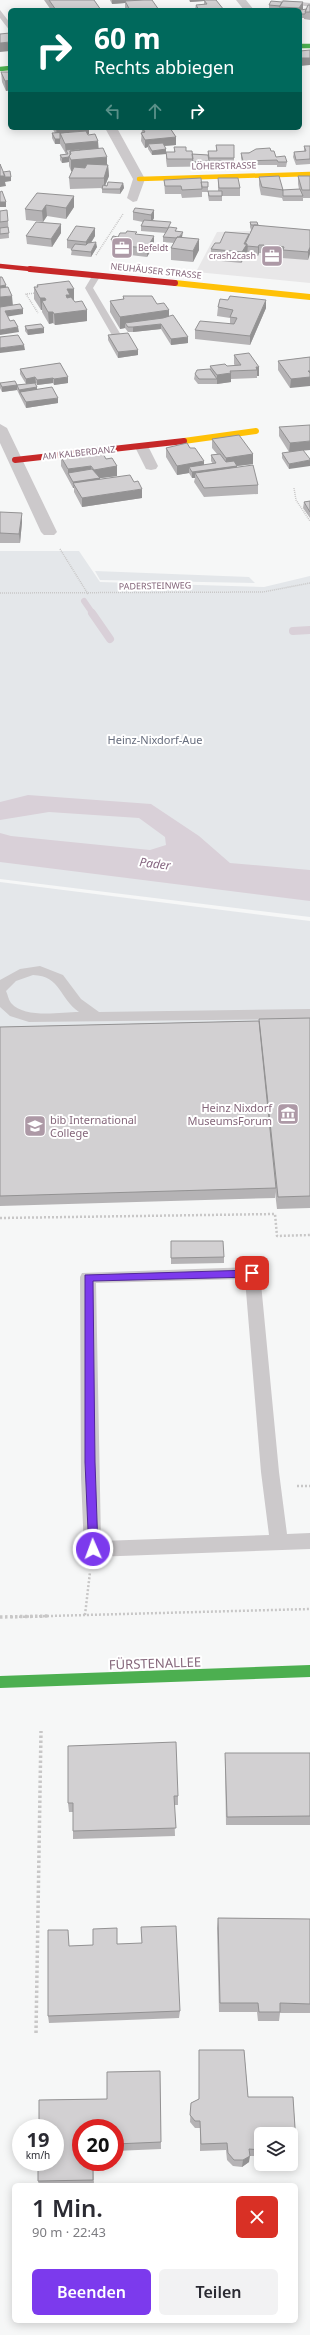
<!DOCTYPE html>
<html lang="de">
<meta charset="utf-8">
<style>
:root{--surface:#fff;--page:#f2f2f3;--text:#2b2b33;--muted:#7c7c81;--accent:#7c3aed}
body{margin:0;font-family:"Noto Sans",sans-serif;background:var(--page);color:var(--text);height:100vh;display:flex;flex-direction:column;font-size:15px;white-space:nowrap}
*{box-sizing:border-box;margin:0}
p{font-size:13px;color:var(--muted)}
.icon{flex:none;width:22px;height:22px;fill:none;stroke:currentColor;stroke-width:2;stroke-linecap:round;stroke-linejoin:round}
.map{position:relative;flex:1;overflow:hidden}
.panel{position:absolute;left:12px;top:2183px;width:286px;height:140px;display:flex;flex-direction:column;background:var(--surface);border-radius:6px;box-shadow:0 2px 10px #0003}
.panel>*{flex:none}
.guide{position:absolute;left:8px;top:8px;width:294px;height:122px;border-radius:6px;box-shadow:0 2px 10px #0003;background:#00695c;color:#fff;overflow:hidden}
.buttons{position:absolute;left:254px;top:2127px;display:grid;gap:8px}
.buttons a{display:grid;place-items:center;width:44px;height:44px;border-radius:6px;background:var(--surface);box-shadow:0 2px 10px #0003;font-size:20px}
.speed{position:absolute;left:12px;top:2119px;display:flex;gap:8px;font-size:20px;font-weight:700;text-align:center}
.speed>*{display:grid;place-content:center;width:52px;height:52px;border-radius:50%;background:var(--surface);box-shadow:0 2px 10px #0003;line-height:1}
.speed small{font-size:10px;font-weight:400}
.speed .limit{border:6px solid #d22;background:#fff;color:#111}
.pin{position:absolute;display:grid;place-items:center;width:34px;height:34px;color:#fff;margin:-17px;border-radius:8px;box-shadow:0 2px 6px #0006}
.me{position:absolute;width:44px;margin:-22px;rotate:358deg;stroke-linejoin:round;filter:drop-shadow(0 0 3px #0008)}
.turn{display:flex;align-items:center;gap:14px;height:84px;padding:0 20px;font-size:18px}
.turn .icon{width:52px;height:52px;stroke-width:2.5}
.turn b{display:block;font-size:28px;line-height:34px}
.lanes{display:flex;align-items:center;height:38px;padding:0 20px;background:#0003;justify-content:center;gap:20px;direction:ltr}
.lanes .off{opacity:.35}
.round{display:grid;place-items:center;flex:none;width:42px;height:42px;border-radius:6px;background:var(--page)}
.headline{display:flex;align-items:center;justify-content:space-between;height:68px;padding:0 20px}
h1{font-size:24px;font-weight:600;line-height:30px}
.button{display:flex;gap:8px;margin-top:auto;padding:8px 20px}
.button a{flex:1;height:46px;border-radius:6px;background:var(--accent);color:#fff;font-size:16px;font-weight:600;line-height:46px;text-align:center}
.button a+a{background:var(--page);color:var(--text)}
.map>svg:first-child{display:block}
.built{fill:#e8e7e8}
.green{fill:#e4e7ea}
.water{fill:#d9d0d8}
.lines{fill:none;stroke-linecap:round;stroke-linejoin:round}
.stream-far1{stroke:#d9d0d8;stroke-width:6}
.stream{stroke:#d9d0d8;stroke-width:8}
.path-far2{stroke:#c8c7c7;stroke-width:1.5;stroke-dasharray:1 1;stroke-linecap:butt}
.path-far1{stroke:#c8c7c7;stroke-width:2.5;stroke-dasharray:2 2;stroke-linecap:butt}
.path{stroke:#c8c7c7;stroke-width:3.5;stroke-dasharray:2.5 2.5;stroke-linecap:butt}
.lane{fill:#ccc9cb;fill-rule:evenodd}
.street{fill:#ccc9cb;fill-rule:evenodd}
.fast-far1{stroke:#4caf50;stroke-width:4.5}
.fast{stroke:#4caf50;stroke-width:12}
.slow-far1{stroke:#ffc107;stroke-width:4.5}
.slow{stroke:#ffc107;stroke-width:6}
.jam-far1{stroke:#c62828;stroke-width:4.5}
.jam{stroke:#c62828;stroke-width:6}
.wall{fill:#b5b3b5}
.shaded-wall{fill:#939293}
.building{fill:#d2d0d2;stroke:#939293}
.route{fill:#7c3aed;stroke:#51269a}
.labels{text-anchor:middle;stroke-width:4;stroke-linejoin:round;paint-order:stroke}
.far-street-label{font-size:9px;fill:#85677b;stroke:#fff}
.far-poi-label{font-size:9px;fill:#85677b;stroke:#fff;text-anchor:start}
.park-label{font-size:11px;fill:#666d7d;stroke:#fff}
.poi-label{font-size:11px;fill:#85677b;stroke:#fff;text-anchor:end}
.water-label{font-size:12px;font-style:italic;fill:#886883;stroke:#fff}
.near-street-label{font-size:13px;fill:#85677b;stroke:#fff}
</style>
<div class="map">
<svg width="310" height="2335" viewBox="0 0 310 2335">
<rect width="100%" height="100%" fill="#f6f7f7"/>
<path class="built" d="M310 229V283L196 272 217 232Z"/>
<path class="green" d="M0 551H79L100 582 264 587 310 576V917L0 879Z
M95 571 249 577 255 583 100 580Z
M0 882 310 921V1022L0 1027Z"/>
<path class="water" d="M28 795 151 804 199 836 230 863 310 870V901L0 862V833L11 836 150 850 166 845 165 837 139 818 49 812 0 820V802Z"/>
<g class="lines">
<path class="stream-far1" d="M84 601 93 614"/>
<path class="stream" d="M92 613 110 639
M293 631 310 630"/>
<path class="path-far2" d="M96 255 123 214
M36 293 26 294 38 313
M294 488 296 500 310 521
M60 549 88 594
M0 593 263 592 310 583"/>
<path class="path-far1" d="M0 1218 275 1214 277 1236 310 1235
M297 1486H310
M85 1615 90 1572
M11 1617 310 1609"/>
<path class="path" d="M0 1617 50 1616
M36 2033 41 1731"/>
<path class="lane" d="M281 0 310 3V7L284 2Z
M0 10 10 23V31L0 18Z
M94 273 101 275 93 288 121 335 119 337H113L85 288Z
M40 966 63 975 81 999 99 1012 310 1009V1019L29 1022 10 1016 0 1007V980L20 969ZM33 975C61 976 59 998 79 1012 60 1012 25 1019 11 1003 8 999 8 995 6 991L16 981Z
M252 1267 258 1269 260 1273 279 1472 287 1534 310 1533V1549L93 1557 87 1554 84 1549 81 1477 80 1277 82 1273ZM245 1279 261 1472 269 1535 101 1541 96 1283Z"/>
<path class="street" d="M236 0H246L254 10H244Z
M105 128H117L145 179 137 201 133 202 127 198 133 179Z
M0 424 7 428 57 532 54 535H44L41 532 0 443Z
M142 443 147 444 158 466 156 469 151 470 146 469 135 447Z"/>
<path class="fast-far1" d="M300 46H310
M0 69 10 68"/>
<path class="fast" d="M0 1682 310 1671"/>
<path class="slow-far1" d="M139 179 310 174"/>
<path class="slow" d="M175 283 310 297
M184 441 256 431"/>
<path class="jam-far1" d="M0 266 40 270"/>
<path class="jam" d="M30 269 175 283
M15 460 184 441"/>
</g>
<path class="wall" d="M44 0H94L101 10H51Z
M110 0H141L159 10H125V3L112 4Z
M189 0H216L224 10H196L195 9 196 5 204 4V1L190 2Z
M271 1 303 9 310 12V20L304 19V18H300V10L269 9V5Z
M1 72H10V90L6 91 2 82Z
M52 128H89V134H87L99 149 107 165H108L109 176 105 186 123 183 124 188 120 194 102 193V188L70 189 69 178 72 170 71 171 69 166V162L62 163 60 160V155L66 154 60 144H55L52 138V133H55Z
M144 128H170L176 137V145L164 146 166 149V154L152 155 148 149V147L145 148 141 141 142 129H144Z
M216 145 234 158V166L167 167 166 160V152H174V147L186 151 192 154 208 155V151H216Z
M304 146H310V164L296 165 293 157 294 152 304 151Z
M271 151 276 157 287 162 286 167H277V165H243L241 158V153Z
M298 176H310V198H303V201H283L282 198 261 195 259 185V177L283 190 299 189 298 184Z
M218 178 240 188V196H222V201H209L208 196V191H218Z
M164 180 201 182 208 187V192H202V197L182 198 181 194H165Z
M74 196V207L66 219 47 216 43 222 26 220 25 209Z
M154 210V218L153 220 177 231 182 237V238L199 239V250L193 262 171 260V248L174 243 163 242V237L166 233 141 231V226L143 222 133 220V212Z
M0 211 8 221 9 238 0 239Z
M250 222 258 226 310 230 308 260 282 258V255H278L273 260 264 259V253H259L258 256 247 255 241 263 211 260V249L220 243 249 234V237L251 230 250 227Z
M95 228V236L91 243 97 247 91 257 71 255 72 249 67 248V240Z
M61 233 52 247 27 244 26 236Z
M137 234 154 245 147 257 113 253 112 248H111V240L118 237Z
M37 285 74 289V300H73L87 321 55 325 53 323 49 324 42 312V310H41L34 299V287H37Z
M123 296 157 304 169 310V316L188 343 171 345 161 329 133 332H128L125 328 120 329 110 312V301L123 299Z
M228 300 266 308 250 345 195 339V330L230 324V318L217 316 218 307Z
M25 326 44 333 28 335 25 331Z
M108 335 138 355 118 358 108 340Z
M234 355 259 367V376H257V378L231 379V382L217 384H198L194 379 195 374 210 369V366H235L234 364Z
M310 357 290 388 278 370V361Z
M60 363 68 383 54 385 53 383 37 385 36 383H35L37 387V389L58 403 26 408 17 390 2 392 0 388V383L17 385 26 384 20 374V369Z
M279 427 304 450 289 469 282 458V453L289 452 279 436Z
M212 439 253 454V464L237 466V467L258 485V494L204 497 194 482 195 478H192L189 473 177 475 166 457V448H190L204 465 213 464 211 461V455L217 454 212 448Z
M61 457 106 459 117 466V476L100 478V479L142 498 82 507 74 492V488H73L61 466Z
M310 501V518L303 508 304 502Z
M0 512 22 522 20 543H0Z
M310 1018V1208L277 1209 275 1192V1198L0 1206V1027L259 1021Z
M171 1241 224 1257V1263L171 1264Z
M68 1746 178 1796V1805H174L175 1836 73 1839V1812H69L68 1803Z
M225 1753H310V1825H226L225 1762Z
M218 1918 310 1919V2013H280L279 2021H258L257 2012H219L217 1928Z
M141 1927 180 2011 179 2018 49 2023 48 2016 69 1938V1946L142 1944Z
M199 2050H244L248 2097H293L296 2143 295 2149H291V2134H261V2156H249V2162L242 2167 233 2166 227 2160 226 2150 200 2151V2128H195L190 2122 191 2103 199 2099Z
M160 2071 161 2149 115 2151V2128H81V2162H93L94 2185H39L38 2181V2162H55V2128H39V2100L107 2099V2072Z"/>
<path class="shaded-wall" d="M112 0H141L125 1V3L112 4Z
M190 0H204V1L190 2Z
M303 2V9L300 14V10H299V8Z
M10 42V51L0 52V43Z
M300 58H310V65L300 66Z
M10 80V90L6 91 5 81Z
M56 128H89V134L61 136 60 133 57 136Z
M176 137V145L150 147 148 144V147L145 148V140Z
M55 139H60V144H55Z
M98 141 99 152 70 151 66 150V155L65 144Z
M166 149V154L152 155V151Z
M69 157V162L62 163V158Z
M107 157V167L71 171V160Z
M108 165 109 176 104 188V178Z
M0 176H5L11 177V181L5 182 6 186 0 187Z
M123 183 124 188 120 194V189Z
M74 196V207L66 219V208Z
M0 202H6V207H0Z
M46 205 47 216 43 222 42 211Z
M154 210V218L151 223V215Z
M61 224V233L52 247 51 239Z
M95 228V236L86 250V242Z
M183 232 182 237 179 243V238Z
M249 234 247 255 241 263 242 252Z
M154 236V245L147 257V248Z
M199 239V250L193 262V251Z
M96 242 97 247 91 257V252Z
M259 245V253L258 256V247Z
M279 246 278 255 273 260 274 251Z
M310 247V254L308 260V252Z
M6 285 7 295 0 296V286Z
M67 289H74V300H71V306L66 295Z
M12 296 13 306 0 308V297Z
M40 298H45V307L42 301V310H41Z
M266 300V308L250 345V336Z
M23 309V314L5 317V311Z
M87 310V321L55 325 54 314Z
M169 310V322L125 323V328L120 329V317Z
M48 312H53V323L49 324Z
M161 324V329L133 332V327Z
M18 327 19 332 0 335V330Z
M44 328V333L28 335 27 330Z
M188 337V343L171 345V339Z
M24 345 25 350 0 353V348Z
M138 350V355L118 358V352Z
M256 367H259V376H257V370Z
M308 371H310V386L290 388 291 379Z
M231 373V382L217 384V375Z
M35 377 36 383 26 384V379Z
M68 377V383L54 385V379Z
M53 378V383L37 385V380Z
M17 385V390L2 392V387Z
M37 387V393L20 392V395L19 390Z
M58 398V403L26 408V402Z
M310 441V450L289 452 290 443Z
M253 454V464L237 466V471L195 473V478H192V472L225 467 226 458Z
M310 460V466L289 469V464Z
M204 461V470L189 467V473L177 475V466Z
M91 466 92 475 68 473V469Z
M117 466V476L94 479V470Z
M100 478V484L73 483 74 488H73V482Z
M142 489V498L82 507V498Z
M22 513V522L20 543 19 534Z
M250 2156 249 2162 242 2167 243 2160Z"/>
<path class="building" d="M49 0H94L101 10H56Z
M144 0H152L159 10H130L125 1Z
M204 0H216L224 10H199L196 5 207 4Z
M271 1 282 2 280 6 269 5Z
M283 1 303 2 299 8 279 7Z
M308 5H310V12H305Z
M306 9 305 14H300V11L301 10Z
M10 33V42L0 43V34Z
M310 50V58H300V51Z
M1 72H10V80L5 81Z
M151 128H170L176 137 145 140 141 133 145 132 143 129Z
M86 131 88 135 95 134 98 141 65 144 60 133Z
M69 132 60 133V139H55L52 133Z
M163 143 166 149 152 151 148 144Z
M216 145H234V158H209L208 151H217Z
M304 146H310V159L296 160 294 152 306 151Z
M174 147H186V151H192L193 159H167L166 152H175Z
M103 148 107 157 71 160 69 156 71 154 70 151Z
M270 148 271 151H274L276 157 285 156 287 162H278L277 160 243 161 241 153H249L256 149Z
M80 149V150L70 151V155L69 156V157L62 158 60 155 68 154 66 150Z
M192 154 208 155 209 161 193 162Z
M0 164 5 176H0Z
M87 164 108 165 104 178H69L74 167 85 168Z
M10 171 11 177H5L3 172Z
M279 176 283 190 262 187 259 177Z
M298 176H310V190H302Z
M201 178 202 189 182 190 181 186H165L164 180Z
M218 178H238L240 188H219Z
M108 182 123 183 120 189H102L103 185 107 186Z
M201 182H208V187H202Z
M300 189 303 196H283V190H282Z
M2 191 6 202H0V192Z
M208 191H222V196H209Z
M37 193 74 196 66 208 46 205 42 211 25 209Z
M135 208 154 210 151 215 133 212Z
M7 210 8 221 0 222V211Z
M144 220 171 222 168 228 141 226Z
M36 222 61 224 51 239 26 236Z
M250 222H257L258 225H251Z
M254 225 310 230V247L308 252 283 250 284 247 279 246 274 251H264V245H259L258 247 247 246V244H245Z
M76 226 95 228 86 242 67 240Z
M8 227 9 233 0 234V228Z
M169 227 177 228 175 231 183 232 179 237H177V238L163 237Z
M127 231 137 232 135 234 154 236 147 248 112 245 115 240H111L113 236 118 237 120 233H126Z
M225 232 249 234 244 244H247L242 252 211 249 215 243H220Z
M177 237 199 239 193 251 171 248Z
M96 242 91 252 71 250 75 244 86 245 88 243Z
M0 277H2L6 285 0 286Z
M69 281 74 289H67L70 295H66L67 298 71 297 75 302 82 301 87 310 54 314 53 312H48L42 301 46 300 45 298H40L34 287H38L37 285Z
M8 287 12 296 0 297V288Z
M123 296H152L157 304 164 303 169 310 120 317 110 301 124 299Z
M230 296 266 300 250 336 195 330 200 321 234 324 237 318 230 317 233 310 218 307 220 299 228 300Z
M20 304 23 309 5 311 10 321 14 320 18 327 0 330V307Z
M173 315 188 337 171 339 161 324 133 327H128L125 323 163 318Z
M41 324 44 328 27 330 25 326Z
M128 333 138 350 118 352 108 335Z
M18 335 24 345 0 348V337Z
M249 353 259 367H256L257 370 230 371 231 373 217 375 210 366 225 364 227 366 241 365 234 355Z
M310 357V371H308L310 373V377L291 379 278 361Z
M60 363 68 377 54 379 53 378 37 380 35 377 26 379 20 369Z
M210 369 217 379H199L195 374 197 370Z
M15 381 17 385 35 383 37 387 19 390 17 385 2 387 0 383Z
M52 387 58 398 26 402 20 392Z
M310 425V441L290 443 279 427Z
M239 435 253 454 226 458 212 439Z
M187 443 190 448H195L204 461 177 466 166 448Z
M303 450 310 459V460L289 464 282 453Z
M102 452 106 459 112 458 117 466 94 470 91 466 68 469 61 457Z
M220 454 226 462 234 461 237 466 192 472 189 467 216 463 211 455Z
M253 465 258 485 204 488 195 473Z
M92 469 100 478 73 482 68 473Z
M130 475 134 482 138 481 142 489 82 498 73 483Z
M310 501V512L304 502Z
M0 512 22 513 19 534 0 533Z
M310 1018V1196L278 1197 259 1019Z
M259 1021 276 1188 0 1196V1027Z
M171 1241H223L224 1257 171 1258Z
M176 1742 178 1796H174L176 1828 73 1831V1803H68V1746Z
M225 1753H310V1816L227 1817Z
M218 1918 310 1919V2004L280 2003V2012H259L258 2003H220Z
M176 1926 180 2011 48 2016V1930H68L69 1946 93 1945V1929L117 1928V1944L142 1943 141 1927Z
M199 2050H244L248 2097H293L296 2143H291V2134H261V2150L249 2149 250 2156 243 2160H234L228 2153 227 2143 201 2144 200 2121H195L190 2115 191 2103 199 2099Z
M160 2071 161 2142 115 2144V2128H81V2162H93V2180L38 2181V2162H55V2128H39V2100L107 2099V2072Z"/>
<path class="route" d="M252 1270 256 1273 252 1277 93 1281 95 1462 98 1549 97 1553H89L85 1462V1275Z"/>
<defs>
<g id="office-square" transform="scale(1.15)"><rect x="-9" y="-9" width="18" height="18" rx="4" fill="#ad99a6" stroke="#fff"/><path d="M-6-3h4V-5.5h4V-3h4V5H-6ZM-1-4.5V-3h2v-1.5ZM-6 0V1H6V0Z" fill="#fff"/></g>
<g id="museum-square" transform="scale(1.15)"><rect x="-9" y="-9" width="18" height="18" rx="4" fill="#ad99a6" stroke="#fff"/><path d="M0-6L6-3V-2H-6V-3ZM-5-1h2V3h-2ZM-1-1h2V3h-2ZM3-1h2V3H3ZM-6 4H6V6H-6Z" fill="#fff"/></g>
<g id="university-square" transform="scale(1.15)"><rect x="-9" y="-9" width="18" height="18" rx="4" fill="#ad99a6" stroke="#fff"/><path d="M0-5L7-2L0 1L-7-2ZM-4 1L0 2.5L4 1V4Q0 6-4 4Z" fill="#fff"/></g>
</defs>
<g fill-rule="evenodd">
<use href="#office-square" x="122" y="248"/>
<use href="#office-square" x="272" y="256"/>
<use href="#museum-square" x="288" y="1114"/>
<use href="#university-square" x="35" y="1126"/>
</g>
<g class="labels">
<g class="far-street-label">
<text transform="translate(224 166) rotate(-1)" y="3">LÖHERSTRASSE</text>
<text transform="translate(156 271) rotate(6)" y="3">NEUHÄUSER STRASSE</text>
<text transform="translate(79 453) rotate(-6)" y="3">AM KALBERDANZ</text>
<text transform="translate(155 586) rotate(-1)" y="3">PADERSTEINWEG</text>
</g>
<g class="far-poi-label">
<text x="138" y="251">Befeldt</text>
<text x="256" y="259" text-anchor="end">crash2cash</text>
</g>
<g class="park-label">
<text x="155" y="744">Heinz-Nixdorf-Aue</text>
</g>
<g class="poi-label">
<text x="272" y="1112">Heinz Nixdorf<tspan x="272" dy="13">MuseumsForum</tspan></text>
<text x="50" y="1124" text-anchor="start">bib International<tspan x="50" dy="13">College</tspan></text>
</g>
<g class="water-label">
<text transform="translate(155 864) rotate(7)" y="4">Pader</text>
</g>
<g class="near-street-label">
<text transform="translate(155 1663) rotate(-2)" y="5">FÜRSTENALLEE</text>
</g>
</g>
</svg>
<div class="buttons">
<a><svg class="icon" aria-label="layers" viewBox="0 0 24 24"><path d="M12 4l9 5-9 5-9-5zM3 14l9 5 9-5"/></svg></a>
</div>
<div class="speed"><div>19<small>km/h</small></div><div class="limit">20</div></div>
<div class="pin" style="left:252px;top:1273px;background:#d93025"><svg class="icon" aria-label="arrive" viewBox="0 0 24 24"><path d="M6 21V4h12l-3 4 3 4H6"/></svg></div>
<svg class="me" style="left:93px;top:1549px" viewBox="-20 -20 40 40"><circle r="17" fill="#7c3aed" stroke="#fff" stroke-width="3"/><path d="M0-11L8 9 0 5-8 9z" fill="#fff"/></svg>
<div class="guide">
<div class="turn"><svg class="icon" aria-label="right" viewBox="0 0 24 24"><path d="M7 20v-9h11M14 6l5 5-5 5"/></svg><div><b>60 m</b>Rechts abbiegen</div></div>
<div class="lanes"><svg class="icon off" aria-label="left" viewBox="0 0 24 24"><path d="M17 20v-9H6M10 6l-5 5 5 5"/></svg><svg class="icon off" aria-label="ahead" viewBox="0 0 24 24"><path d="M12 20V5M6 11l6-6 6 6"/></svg><svg class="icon" aria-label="right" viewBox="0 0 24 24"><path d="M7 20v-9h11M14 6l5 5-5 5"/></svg></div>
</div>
<section class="panel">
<div class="headline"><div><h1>1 Min.</h1><p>90 m · 22:43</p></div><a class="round" style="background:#d93025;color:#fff"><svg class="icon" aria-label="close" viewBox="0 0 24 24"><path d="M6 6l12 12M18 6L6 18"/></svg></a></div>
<div class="button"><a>Beenden</a><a>Teilen</a></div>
</section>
</div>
